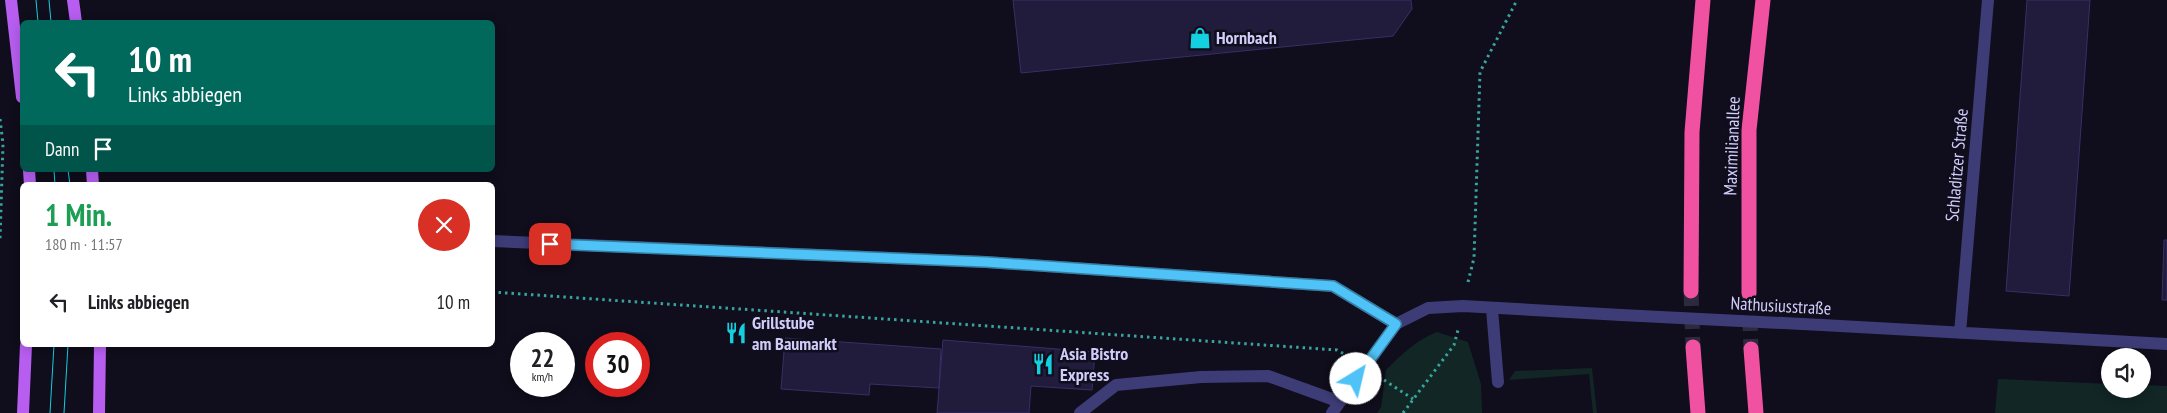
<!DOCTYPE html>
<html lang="de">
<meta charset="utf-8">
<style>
:root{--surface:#fff;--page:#f2f2f2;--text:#202124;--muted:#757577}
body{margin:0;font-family:"PT Sans Narrow",sans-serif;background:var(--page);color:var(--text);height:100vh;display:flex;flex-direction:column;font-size:19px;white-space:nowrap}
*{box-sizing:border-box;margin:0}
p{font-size:16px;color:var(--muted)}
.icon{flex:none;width:28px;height:28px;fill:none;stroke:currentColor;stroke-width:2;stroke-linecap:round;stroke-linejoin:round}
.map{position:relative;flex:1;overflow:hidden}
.side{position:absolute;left:20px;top:182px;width:475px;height:165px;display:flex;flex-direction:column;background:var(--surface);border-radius:8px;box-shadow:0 2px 12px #0003}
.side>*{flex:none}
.guide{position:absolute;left:20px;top:20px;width:475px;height:152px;border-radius:8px;box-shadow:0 2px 12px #0003;background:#00695c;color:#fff;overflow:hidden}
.fabs{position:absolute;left:2101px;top:348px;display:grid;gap:10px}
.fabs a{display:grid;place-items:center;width:50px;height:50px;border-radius:50%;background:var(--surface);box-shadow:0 2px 12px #0003;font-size:25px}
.speed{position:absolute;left:510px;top:332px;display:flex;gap:10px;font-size:25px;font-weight:700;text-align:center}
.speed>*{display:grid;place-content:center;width:65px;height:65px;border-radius:50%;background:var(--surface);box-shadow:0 2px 12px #0003;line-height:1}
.speed small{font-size:12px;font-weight:400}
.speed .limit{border:8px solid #d22;background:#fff;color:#111}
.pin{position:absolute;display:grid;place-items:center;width:42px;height:42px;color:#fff;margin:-21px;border-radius:10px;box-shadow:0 2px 8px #0006}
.me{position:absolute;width:55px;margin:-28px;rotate:36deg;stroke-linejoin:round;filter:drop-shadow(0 0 4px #0008)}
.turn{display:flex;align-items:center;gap:18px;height:105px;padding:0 25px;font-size:22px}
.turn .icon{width:65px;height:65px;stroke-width:2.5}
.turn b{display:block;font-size:35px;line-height:42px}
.then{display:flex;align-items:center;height:48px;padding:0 25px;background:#0003;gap:10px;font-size:19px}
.round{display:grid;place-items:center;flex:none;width:52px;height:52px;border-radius:26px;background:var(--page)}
.overview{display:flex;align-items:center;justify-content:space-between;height:85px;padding:0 25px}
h1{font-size:30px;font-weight:600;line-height:38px;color:#1e9e55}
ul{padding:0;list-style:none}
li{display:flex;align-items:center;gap:15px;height:70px;padding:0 25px}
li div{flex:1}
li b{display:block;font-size:19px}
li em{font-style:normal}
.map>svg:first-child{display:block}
.green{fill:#112625}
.building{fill:#211b3c;stroke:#392f66}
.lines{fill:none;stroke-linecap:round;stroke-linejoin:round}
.highway-tunnel{stroke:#2d2a3d;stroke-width:15;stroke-dasharray:15 8;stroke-linecap:butt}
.path{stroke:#37a59c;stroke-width:3;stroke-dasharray:2.5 4;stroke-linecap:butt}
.minor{stroke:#3d3c77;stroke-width:12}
.major{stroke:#b75ef1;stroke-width:12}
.highway{stroke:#f052a1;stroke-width:15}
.tram{stroke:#13cfe0;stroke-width:1}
.minor-bridge{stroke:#3d3c77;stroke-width:12}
.route-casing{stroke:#337fa1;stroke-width:12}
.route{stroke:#4fc3f7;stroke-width:9}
.labels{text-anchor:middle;stroke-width:5;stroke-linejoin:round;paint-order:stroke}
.poi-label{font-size:18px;font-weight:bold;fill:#d1cdfb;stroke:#100d1c;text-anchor:start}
.street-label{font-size:18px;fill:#d1cdfb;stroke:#100d1c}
</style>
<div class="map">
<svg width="2167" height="413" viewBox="0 0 2167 413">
<rect width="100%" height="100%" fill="#100d1c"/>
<path class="green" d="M1437 332 1468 342 1481 384 1482 413H1377L1381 407 1386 370C1401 355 1416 340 1437 332Z
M1592 368 1597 413H1593L1589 374 1509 380 1515 371Z
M1998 379 2110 384V389H2142L2143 385 2167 386V413H1995Z"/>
<path class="building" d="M1013 0H1411L1412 9 1393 36 1021 73Z
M2027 0H2090L2069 296 2006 291Z
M2164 240H2167V300H2162Z
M785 338 941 349 939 388 870 384 869 395 781 389Z
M943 340 1095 352 1092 390 1031 386 1029 413H937Z"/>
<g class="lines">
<path class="highway-tunnel" d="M1691 291 1693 347
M1749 293 1751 349"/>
<path class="path" d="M0 119 3 144 0 239
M1468 282 1474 258 1480 72 1517 0
M492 292 1337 350 1346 355
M1384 380 1413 399
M1403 413 1454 345 1458 330"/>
<path class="minor" d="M492 241 986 262 1333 286 1396 324
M1492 309 1498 382
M1822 325 2167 344
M1960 333 1988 0
M1080 413 1116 385 1201 377 1268 376 1340 402
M1332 413 1396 324 1428 308 1463 306 1621 315"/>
<path class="major" d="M11 0 22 97
M73 0 76 22
M29 170 30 185
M92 170 93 185
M23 413 26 345
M99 413 100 345"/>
<path class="highway" d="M1691 291 1692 132 1703 0
M1749 293V130L1763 0
M1693 347 1698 413
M1751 349 1756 413"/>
<path class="tram" d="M36 0 38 22
M49 0 51 22
M54 170 55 185
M68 170 70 185
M50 413 54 345
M64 413 68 345"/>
<path class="minor-bridge" d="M1621 315 1822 325"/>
</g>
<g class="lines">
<g class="route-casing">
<path id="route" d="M550 244 986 262 1333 286 1396 324 1356 379"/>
</g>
<use href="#route" class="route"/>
</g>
<defs>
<g id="shop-bare" transform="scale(1.725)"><path d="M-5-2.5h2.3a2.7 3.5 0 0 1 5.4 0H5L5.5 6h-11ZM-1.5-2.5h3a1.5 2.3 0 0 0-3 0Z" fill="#13cfe0" stroke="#100d1c" stroke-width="2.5" paint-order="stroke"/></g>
<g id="restaurant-bare" transform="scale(1.725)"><path d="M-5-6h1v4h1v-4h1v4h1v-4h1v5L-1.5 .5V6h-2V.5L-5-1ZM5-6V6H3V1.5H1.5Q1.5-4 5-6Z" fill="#13cfe0" stroke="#100d1c" stroke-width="2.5" paint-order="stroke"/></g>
</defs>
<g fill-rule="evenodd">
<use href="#shop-bare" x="1200" y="38"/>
<use href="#restaurant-bare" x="736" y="333"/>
<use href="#restaurant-bare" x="1043" y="364"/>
</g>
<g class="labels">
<g class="poi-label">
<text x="1216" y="44">Hornbach</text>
<text x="752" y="329">Grillstube<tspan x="752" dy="21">am Baumarkt</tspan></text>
<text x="1060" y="360">Asia Bistro<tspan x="1060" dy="21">Express</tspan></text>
</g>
<g class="street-label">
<text transform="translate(1732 146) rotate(-88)" y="6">Maximilianallee</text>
<text transform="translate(1957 165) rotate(-85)" y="6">Schladitzer Straße</text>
<text transform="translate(1781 306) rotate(3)" y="6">Nathusiusstraße</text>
</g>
</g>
</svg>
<div class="fabs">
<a><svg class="icon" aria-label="sound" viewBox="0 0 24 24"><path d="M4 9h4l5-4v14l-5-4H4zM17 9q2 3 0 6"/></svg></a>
</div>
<div class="speed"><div>22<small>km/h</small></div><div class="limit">30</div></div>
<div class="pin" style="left:550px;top:244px;background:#d93025"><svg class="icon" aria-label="arrive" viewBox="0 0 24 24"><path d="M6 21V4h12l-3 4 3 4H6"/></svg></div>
<svg class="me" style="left:1356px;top:379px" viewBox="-20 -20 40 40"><circle r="19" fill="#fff"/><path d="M0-13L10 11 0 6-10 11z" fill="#4fc3f7"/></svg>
<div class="guide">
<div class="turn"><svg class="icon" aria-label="left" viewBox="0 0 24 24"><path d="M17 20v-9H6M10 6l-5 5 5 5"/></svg><div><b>10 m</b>Links abbiegen</div></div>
<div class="then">Dann<svg class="icon" aria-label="arrive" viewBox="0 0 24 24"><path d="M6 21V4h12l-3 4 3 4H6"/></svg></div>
</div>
<section class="side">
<div class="overview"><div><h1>1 Min.</h1><p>180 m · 11:57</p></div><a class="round" style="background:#d93025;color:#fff"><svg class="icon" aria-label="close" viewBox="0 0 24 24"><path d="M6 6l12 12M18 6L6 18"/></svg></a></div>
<ul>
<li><svg class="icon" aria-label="left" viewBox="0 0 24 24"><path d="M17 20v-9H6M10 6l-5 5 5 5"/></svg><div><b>Links abbiegen</b></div><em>10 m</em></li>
</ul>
</section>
</div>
